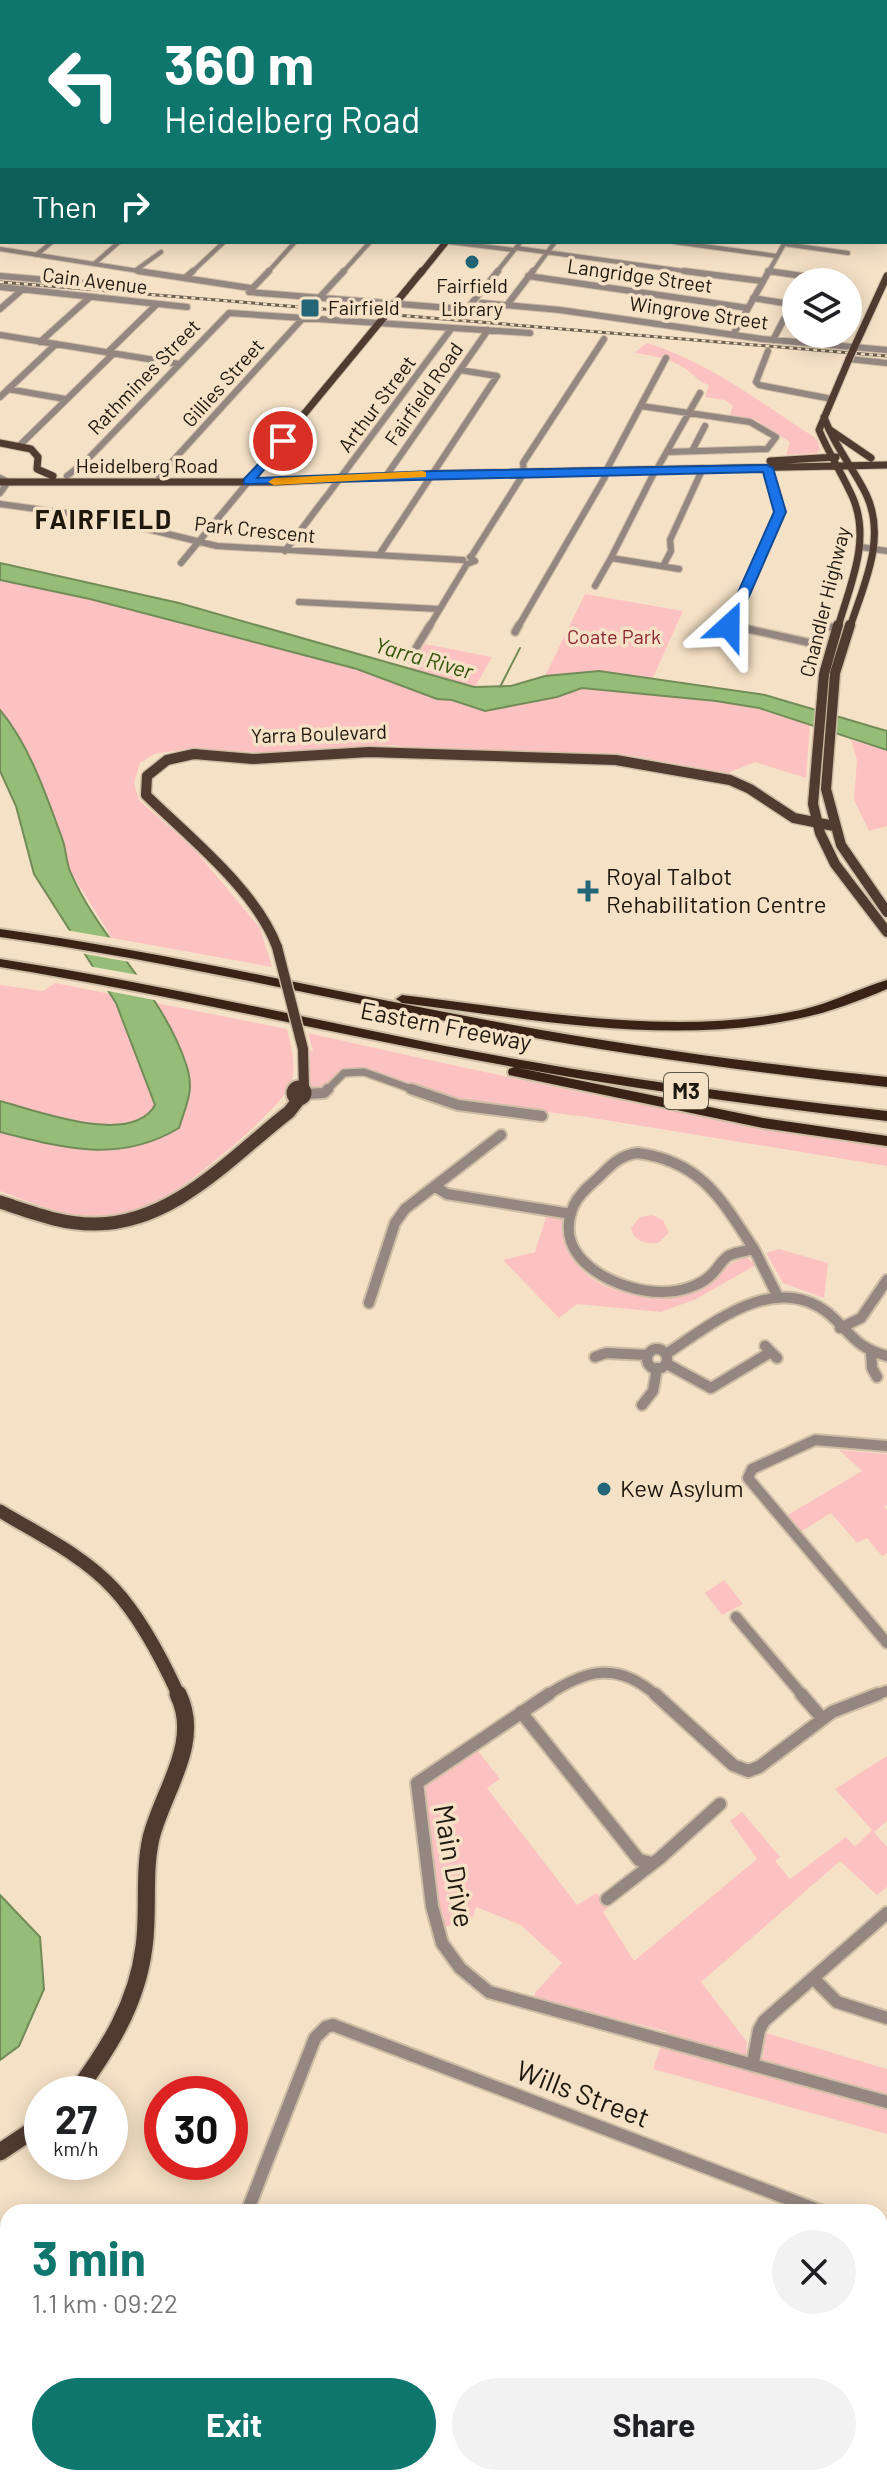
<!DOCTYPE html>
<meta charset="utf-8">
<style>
:root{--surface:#fff;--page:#f2f2f2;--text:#202124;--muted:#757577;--accent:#0f766e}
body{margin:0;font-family:Barlow,sans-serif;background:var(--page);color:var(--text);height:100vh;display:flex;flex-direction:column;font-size:30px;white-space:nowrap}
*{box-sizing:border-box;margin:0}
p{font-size:26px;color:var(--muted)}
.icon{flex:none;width:44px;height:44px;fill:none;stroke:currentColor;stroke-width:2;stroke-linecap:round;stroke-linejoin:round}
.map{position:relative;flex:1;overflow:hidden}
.drawer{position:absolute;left:0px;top:2204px;width:888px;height:282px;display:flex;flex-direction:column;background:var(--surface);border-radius:24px 24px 0 0;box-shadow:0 4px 20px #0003}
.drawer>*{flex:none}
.banner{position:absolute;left:0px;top:0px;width:888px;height:244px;box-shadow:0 4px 20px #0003;background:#0f766e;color:#fff;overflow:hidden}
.buttons{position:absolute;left:782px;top:268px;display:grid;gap:16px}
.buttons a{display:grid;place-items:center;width:80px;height:80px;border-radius:50%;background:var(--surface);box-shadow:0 4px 20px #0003;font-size:40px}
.speed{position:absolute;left:24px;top:2076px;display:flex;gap:16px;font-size:40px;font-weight:700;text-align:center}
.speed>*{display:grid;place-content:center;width:104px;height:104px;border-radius:50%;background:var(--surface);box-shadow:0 4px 20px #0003;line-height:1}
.speed small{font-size:20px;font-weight:400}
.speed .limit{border:12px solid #d22;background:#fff;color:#111}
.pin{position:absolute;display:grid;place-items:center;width:68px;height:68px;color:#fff;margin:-34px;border:4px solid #fff;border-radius:50%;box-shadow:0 2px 8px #0007}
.me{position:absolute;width:88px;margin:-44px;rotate:24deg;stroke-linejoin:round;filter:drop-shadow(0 0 6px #0008)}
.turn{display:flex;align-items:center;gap:28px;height:168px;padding:0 32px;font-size:36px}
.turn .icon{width:104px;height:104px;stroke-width:2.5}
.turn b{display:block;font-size:56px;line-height:68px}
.then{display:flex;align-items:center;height:76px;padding:0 32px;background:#0003;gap:16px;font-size:30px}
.round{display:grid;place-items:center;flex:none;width:84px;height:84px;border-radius:42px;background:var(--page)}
.overview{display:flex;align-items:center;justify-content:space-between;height:136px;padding:0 32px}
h1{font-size:48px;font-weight:700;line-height:60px;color:var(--accent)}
.cta{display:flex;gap:16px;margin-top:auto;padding:16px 32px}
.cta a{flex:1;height:92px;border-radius:48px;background:var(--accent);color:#fff;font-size:32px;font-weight:700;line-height:92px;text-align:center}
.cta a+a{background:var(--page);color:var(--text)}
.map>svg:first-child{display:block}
.green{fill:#fcc2c1}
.water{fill:#95bd78;stroke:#728c58;stroke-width:2}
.pier{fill:#f5e1c6}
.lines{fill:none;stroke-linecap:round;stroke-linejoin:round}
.stream{stroke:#728c58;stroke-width:2}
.minor-far4-casing{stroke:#cebda5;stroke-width:6}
.minor-far3-casing{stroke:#cebda5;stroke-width:8}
.minor-far2-casing{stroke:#cebda5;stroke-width:10}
.minor-far1-casing{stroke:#cebda5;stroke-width:14}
.minor-casing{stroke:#cebda5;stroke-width:16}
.major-far4-casing{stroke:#cebda5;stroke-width:8}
.major-far3-casing{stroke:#cebda5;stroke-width:9}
.major-far2-casing{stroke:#cebda5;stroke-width:13}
.major-far1-casing{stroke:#cebda5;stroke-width:17}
.major-casing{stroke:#cebda5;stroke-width:21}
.highway-casing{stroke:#cebda5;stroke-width:4}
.minor-far4{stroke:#948680;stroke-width:4}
.minor-far3{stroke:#948680;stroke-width:6}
.minor-far2{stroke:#948680;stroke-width:7}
.minor-far1{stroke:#948680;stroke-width:10}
.minor{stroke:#948680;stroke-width:12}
.major-far4{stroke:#513b31;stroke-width:6}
.major-far3{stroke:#513b31;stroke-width:7}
.major-far2{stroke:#513b31;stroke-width:10}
.major-far1{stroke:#513b31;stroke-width:13}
.major{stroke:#513b31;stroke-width:17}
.highway{fill:#3a2216;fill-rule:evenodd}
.rail-casing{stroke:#6b5f4f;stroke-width:3}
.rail{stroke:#f5e1c6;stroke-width:2;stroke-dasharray:4;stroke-linecap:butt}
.major-bridge-far1-casing{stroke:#cebda5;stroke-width:9;stroke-linecap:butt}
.major-bridge-casing{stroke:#cebda5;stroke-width:13;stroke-linecap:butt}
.major-bridge-far1{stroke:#513b31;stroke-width:7}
.major-bridge{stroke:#513b31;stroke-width:10}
.route{fill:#1a73e8;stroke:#114b97;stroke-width:2}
.slow{fill:#f59e0b}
.poi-dot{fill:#236678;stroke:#f5e1c6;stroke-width:3}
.labels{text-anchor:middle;stroke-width:7;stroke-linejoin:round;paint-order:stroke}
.far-street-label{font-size:20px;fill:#1f180e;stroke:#f5e1c6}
.far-poi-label{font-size:20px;fill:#1f180e;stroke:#f5e1c6}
.far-park-label{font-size:20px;fill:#8b2632;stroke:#f5e1c6}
.far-water-label{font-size:22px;font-style:italic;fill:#2f5307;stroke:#f5e1c6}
.shield{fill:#f5e1c6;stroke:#5f5445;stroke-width:2}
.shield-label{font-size:22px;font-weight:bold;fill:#1f180e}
.poi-label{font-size:24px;fill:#1f180e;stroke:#f5e1c6;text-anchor:start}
.street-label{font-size:24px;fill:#1f180e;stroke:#f5e1c6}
.far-district-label{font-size:26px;font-weight:bold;letter-spacing:2px;fill:#1f180e;stroke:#f5e1c6}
.near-street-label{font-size:28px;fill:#1f180e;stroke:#f5e1c6}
</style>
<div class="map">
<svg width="887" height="2485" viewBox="0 0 887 2485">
<rect width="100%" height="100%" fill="#f5e1c6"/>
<path class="green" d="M647 343C711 363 761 403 817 439L820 450 817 453 786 455 790 442 757 421 729 417 733 406 725 400 705 397 709 385C697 381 694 374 683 367 668 358 651 355 634 353Z
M0 580 90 599 273 647 357 669 437 698 452 700 485 711 557 697 582 688 739 703 810 725 806 778 755 762 728 773 627 755 412 749 393 745 265 753 195 748 154 754 140 763 134 783 139 800 194 849 260 928 272 967 112 938 69 869 64 843 16 730 0 710Z
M585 594 683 611 652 680 599 671 545 676Z
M425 644 492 657 475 687 409 669Z
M851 740 887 750V826L869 831 854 800 857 760Z
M55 983 287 1029C291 1047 297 1065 291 1083 282 1109 196 1178 170 1194 151 1206 129 1213 107 1215 68 1219 35 1204 0 1191V985L43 991Z
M308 1033C500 1076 692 1119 887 1146V1166L587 1117 457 1101 362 1068 342 1070 322 1090H309L310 1051H313Z
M652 1215 663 1220 669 1233 658 1243C646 1244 633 1241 631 1228L640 1217Z
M546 1217 562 1219C565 1278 614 1300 666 1294 676 1293 689 1294 696 1290 715 1281 726 1262 746 1257L756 1265 696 1299 661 1312 577 1304 559 1318 503 1260 535 1252Z
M779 1249 828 1263 824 1298 783 1283 766 1253Z
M839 1450 887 1454V1505L884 1507 887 1510V1553L882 1556 867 1538 857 1543 831 1513 795 1535 781 1519 862 1471Z
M724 1580 743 1604 722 1615 705 1593Z
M475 1747 500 1779 487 1788 577 1905 597 1893 608 1908 603 1912 634 1961 757 1859 730 1821 742 1812 780 1857 775 1861 790 1879 846 1837 854 1846 857 1845 872 1830 835 1789 887 1756V1821L874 1832 887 1847V1887L877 1895 840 1861 701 1982 747 2042 746 2052 763 2057 766 2033 887 2069V2134L653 2069 666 2031 534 1999 535 1993 562 1963 521 1925 476 1907 473 1917 443 1928 425 1807 426 1780Z"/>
<path class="water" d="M0 563 179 603 474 687 511 686 545 676 599 671 765 695 887 731V750L759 708 716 701 582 688 557 697 485 711 452 700 437 699 357 669 273 647 90 599 0 580Z
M0 710C30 746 47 797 63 841 66 850 66 861 70 871 99 940 162 991 186 1064 195 1090 187 1102 179 1128 119 1164 64 1148 0 1132V1101C37 1111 132 1147 155 1105L116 1003 34 874 16 806 0 771Z
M0 1895 40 1937 44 1989 19 2046 0 2060Z"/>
<path class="pier" d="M65 930 118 939 135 963 80 953Z
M88 966 144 976 159 1001 103 990Z"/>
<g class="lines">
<path class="stream" d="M8 0 15 2
M500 687 520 648"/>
<g class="minor-far4-casing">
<path id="minor-far4" d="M224 0 241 2
M331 0 350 2
M521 0 540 2
M712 0 731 2
M76 2 79 0
M125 2 128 0
M173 2 176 0
M414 2 417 0
M449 242 514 250
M674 242 776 256
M784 244 848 253
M516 248 699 273
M0 249 151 273
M36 255 52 242
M94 264 119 242
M136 270 161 252
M768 271 779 273
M191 273 224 242
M267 273 295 242
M342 273 370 242
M496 273 519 244
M532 273 555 242
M768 273 785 242"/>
</g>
<g class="minor-far3-casing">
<path id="minor-far3" d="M138 271 250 288
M269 271 249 292 475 310
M684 271 762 281
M768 271 838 281
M0 276 130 287
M528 276 748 308
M185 278 193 271
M0 287 187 307
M753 298 796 305
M318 299 344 271
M482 303 560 310 762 339 887 350
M471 304 498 271
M507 305 533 271
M0 309 23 289
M0 335 179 364
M733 335 769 271
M773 340 784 319
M40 342 90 297
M768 351 756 382 759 385 832 399
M107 353 157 304
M849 359 887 363
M8 389 65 399
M0 397 56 344
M641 406 750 422 776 437 767 449 667 452
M18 447 113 354
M692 451 705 426
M657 469 700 393
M606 471 666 358
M67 476 87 460 229 313 530 333
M159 476 303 318
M386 476 488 330
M0 478 8 482 0 493
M326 497 451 329
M0 504 102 518 217 546 463 560
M861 547 887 551
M285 551 325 498
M379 555 497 376 460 370
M471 557 524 473 523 463 604 339
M611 558 656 469
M181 563 248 482
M663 566 671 551 670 540 703 468
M595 586 611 558 679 569
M299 602 439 609
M429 627 467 564 475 561 470 557
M518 627 605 477 604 471
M730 627 780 512 767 468
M825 627H836"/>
</g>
<g class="minor-far2-casing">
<path id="minor-far2" d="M730 625 811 643 820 640 825 627H836
M515 632 519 625
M416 648 430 625
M326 1091 344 1073 364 1072 417 1091"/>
</g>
<g class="minor-far1-casing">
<path id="minor-far1" d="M411 1089 458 1105 542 1116
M306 1094 324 1093 328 1089
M638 1153C703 1162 722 1201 754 1249 746 1251 737 1252 730 1255 722 1259 719 1267 713 1273 701 1286 680 1292 662 1292 619 1292 549 1260 574 1205 579 1194 589 1186 598 1178 611 1165 620 1155 638 1153Z
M436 1187 447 1194 571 1214
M754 1249 777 1295
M369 1303 395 1223 405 1209 501 1135
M840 1328 861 1318 887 1280
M765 1346 777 1358
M647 1359a10 10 0 1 1 20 0a10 10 0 1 1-20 0Z
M871 1353 872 1368 877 1377
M666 1354C712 1324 774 1271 828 1313 852 1333 854 1347 887 1356
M595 1357 606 1353 647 1355
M667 1364 711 1388 771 1352
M642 1405 653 1391 657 1368
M887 1446 815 1440 752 1469 748 1478 887 1643
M736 1617 803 1696
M546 1696C586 1669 618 1661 657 1696
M871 1696 887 1691"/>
</g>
<g class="minor-casing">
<path id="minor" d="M549 1694 417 1783 432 1906 442 1943 460 1968 489 1992 887 2102
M655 1694 733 1765 748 1771 759 1767 832 1712 878 1694
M801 1694 821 1717
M521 1712 639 1860 652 1863
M607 1899 660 1858 720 1804
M813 1978 837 2002 887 2018
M753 2063 759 2030 764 2021 887 1913
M247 2212 315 2038 326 2027 333 2025 823 2212
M880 2234 887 2237
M0 2457 8 2460
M47 2478 62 2485
M792 2478 808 2485
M140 2485 142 2478"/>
</g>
<g class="major-far4-casing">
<path id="major-far4" d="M421 273 446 242"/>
</g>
<g class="major-far3-casing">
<path id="major-far3" d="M853 350 887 276
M824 417C834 446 853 467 866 494 887 538 864 584 850 627
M830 430 871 458
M0 443 31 449 38 457 37 469 53 476
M770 461 836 457
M0 482H276L435 474 887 465
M248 482 422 271
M838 627C850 585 871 541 853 498 843 475 829 454 819 430L849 359"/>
</g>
<g class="major-far2-casing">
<path id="major-far2" d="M838 625 824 674 813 804 820 833 835 864 887 932
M850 625 835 673 826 789 841 845 887 912
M277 947C256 890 189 837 146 795L147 776 167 760 194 754 253 759 369 752 616 760 730 780 750 789 794 818 834 826
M303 1049 304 1089"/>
</g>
<g class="major-far1-casing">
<path id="major-far1" d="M293 1093a6 6 0 1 1 12 0a6 6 0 1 1-12 0Z
M0 1202C31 1212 63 1225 96 1224 174 1223 231 1157 289 1112L300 1098
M0 1511C38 1534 83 1555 114 1589 140 1617 163 1661 179 1696"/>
</g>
<g class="major-casing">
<path id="major" d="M75 2094C108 2049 137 2004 144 1947 149 1912 143 1873 151 1838 163 1790 202 1743 178 1694
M0 2152 42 2124"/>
</g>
<g class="highway-casing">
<path id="highway" d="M0 929C171 953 338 993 508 1024 634 1047 760 1064 887 1077V1087C760 1073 633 1056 508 1033 338 1001 171 961 0 937Z
M0 959C149 982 296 1016 445 1046 591 1074 739 1095 887 1111V1121C739 1104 591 1083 445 1054 296 1025 149 991 0 967Z
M887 980V989C859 1001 830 1012 801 1018 669 1047 534 1019 402 1003L396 999 402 995C534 1010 669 1038 801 1010 831 1003 858 989 887 980Z
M514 1067 763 1118 887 1136V1146L763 1128 509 1075 508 1072 509 1069Z"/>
</g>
<use href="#minor-far4" class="minor-far4"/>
<use href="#minor-far3" class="minor-far3"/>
<use href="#minor-far2" class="minor-far2"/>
<use href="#minor-far1" class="minor-far1"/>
<use href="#minor" class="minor"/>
<use href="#major-far4" class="major-far4"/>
<use href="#major-far3" class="major-far3"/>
<use href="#major-far2" class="major-far2"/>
<use href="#major-far1" class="major-far1"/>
<use href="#major" class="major"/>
<use href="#highway" class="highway"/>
<g class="rail-casing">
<path id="rail" d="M0 282 887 356"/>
</g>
<use href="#rail" class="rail"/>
<g class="major-bridge-far1-casing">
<path id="major-bridge-far1" d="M849 359 853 350"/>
</g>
<g class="major-bridge-casing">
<path id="major-bridge" d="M277 947 303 1049"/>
</g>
<use href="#major-bridge-far1" class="major-bridge-far1"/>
<use href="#major-bridge" class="major-bridge"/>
</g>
<path class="route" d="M283 438 288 441 257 478 435 471 767 465 773 468 786 512 736 626 729 630 723 626 774 512 763 472 244 484V479Z"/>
<path class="slow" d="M422 471 426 472V477L274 485 268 482 274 478Z"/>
<g class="poi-dot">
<circle cx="472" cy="262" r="8"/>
<rect x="300" y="298" width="20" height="20" rx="4"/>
<path d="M584 879h8v8h8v8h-8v8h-8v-8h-8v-8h8z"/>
<circle cx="604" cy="1489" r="8"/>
</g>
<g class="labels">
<g class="far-street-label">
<text transform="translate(640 276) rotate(8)" y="7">Langridge Street</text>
<text transform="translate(95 281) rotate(7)" y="7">Cain Avenue</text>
<text transform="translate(699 313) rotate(8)" y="7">Wingrove Street</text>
<text transform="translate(144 377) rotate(-46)" y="7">Rathmines Street</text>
<text transform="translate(223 383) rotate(-48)" y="7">Gillies Street</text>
<text transform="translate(424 394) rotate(-55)" y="7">Fairfield Road</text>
<text transform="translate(377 404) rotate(-53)" y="7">Arthur Street</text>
<text x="147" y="473">Heidelberg Road</text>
<text transform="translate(255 530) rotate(6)" y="7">Park Crescent</text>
<text transform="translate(825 602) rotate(-76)" y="7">Chandler Highway</text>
<text transform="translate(319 734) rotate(-2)" y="7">Yarra Boulevard</text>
</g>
<g class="far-poi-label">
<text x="472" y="293">Fairfield<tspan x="472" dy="23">Library</tspan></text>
<text x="328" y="315" text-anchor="start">Fairfield</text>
</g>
<g class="far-park-label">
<text x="614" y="644">Coate Park</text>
</g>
<g class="far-water-label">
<text transform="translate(424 658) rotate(16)" y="8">Yarra River</text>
</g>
<rect class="shield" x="664" y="1073" width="44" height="36" rx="6"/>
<g class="shield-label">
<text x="686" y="1099">M3</text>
</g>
<g class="poi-label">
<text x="606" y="885">Royal Talbot<tspan x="606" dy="28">Rehabilitation Centre</tspan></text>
<text x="620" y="1497">Kew Asylum</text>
</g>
<g class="street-label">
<text transform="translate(446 1027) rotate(11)" y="8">Eastern Freeway</text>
</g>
<g class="far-district-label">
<text x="104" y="529">FAIRFIELD</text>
</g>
<g class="near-street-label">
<text transform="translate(454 1866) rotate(80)" y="10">Main Drive</text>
<text transform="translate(583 2094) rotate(21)" y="10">Wills Street</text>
</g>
</g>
</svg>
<div class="buttons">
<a><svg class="icon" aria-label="layers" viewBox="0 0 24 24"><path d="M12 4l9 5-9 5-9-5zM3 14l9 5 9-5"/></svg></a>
</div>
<div class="speed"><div>27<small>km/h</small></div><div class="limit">30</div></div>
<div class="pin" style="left:283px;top:441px;background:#d93025"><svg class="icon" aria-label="arrive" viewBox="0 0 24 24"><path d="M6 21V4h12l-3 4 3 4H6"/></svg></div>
<svg class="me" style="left:729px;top:626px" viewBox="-20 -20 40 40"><path d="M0-17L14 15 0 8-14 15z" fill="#1a73e8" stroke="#fff" stroke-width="4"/></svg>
<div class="banner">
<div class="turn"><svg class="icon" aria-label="left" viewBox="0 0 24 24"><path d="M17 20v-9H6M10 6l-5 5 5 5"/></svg><div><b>360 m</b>Heidelberg Road</div></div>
<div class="then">Then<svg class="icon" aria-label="right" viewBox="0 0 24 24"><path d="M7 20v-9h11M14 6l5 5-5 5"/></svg></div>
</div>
<section class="drawer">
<div class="overview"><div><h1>3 min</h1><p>1.1 km · 09:22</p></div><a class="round"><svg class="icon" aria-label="close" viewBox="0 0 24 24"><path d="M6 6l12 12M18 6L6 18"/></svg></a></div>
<div class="cta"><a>Exit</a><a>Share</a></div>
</section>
</div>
